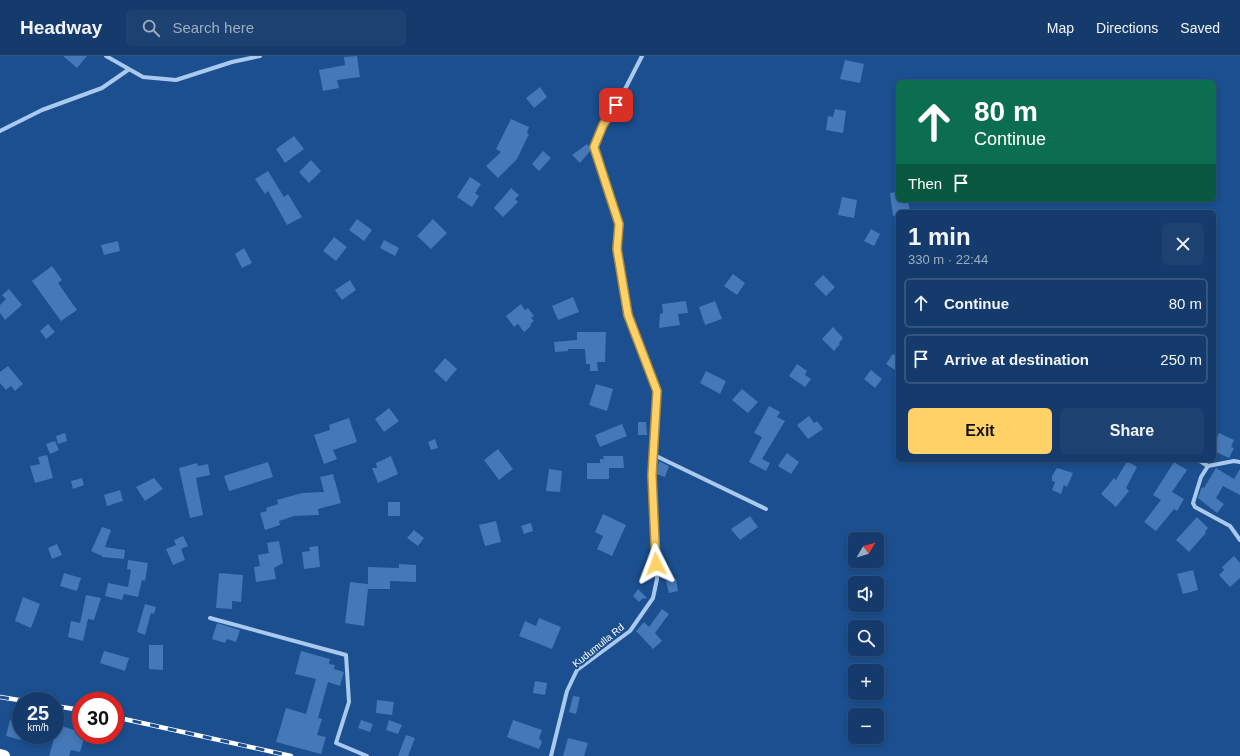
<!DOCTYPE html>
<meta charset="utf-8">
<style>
:root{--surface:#143b6b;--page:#1d4271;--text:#f1f3f6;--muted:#9dadc1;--line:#33557e;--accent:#ffd166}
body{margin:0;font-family:Arial,sans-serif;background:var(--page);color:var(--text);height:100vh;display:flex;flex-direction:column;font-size:15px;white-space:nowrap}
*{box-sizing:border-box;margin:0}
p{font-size:13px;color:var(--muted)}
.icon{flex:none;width:22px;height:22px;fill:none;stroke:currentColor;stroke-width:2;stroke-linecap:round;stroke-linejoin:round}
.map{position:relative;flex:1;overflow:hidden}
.sheet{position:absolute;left:896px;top:154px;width:320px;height:252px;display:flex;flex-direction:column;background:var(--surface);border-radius:6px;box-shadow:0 2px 6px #0003,0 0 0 1px var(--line)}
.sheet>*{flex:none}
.guide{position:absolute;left:896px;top:24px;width:320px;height:122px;border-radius:6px;box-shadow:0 2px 6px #0003,0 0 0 1px var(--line);background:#0b6e4f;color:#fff;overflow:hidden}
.needle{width:26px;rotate:52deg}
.tools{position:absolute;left:848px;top:476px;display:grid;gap:8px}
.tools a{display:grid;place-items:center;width:36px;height:36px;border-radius:6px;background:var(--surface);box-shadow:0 2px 6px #0003,0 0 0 1px var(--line);font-size:20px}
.speed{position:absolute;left:12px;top:636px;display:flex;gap:8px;font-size:20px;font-weight:700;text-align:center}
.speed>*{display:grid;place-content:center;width:52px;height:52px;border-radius:50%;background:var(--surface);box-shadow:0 2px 6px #0003,0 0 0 1px var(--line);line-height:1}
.speed small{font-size:10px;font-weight:400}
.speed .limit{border:6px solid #d22;background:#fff;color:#111}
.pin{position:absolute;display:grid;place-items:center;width:34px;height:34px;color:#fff;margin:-17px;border-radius:8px;box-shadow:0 2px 6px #0006}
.me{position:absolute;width:44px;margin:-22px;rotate:357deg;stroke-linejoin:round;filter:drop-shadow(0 0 3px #0008)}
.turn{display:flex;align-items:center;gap:14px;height:84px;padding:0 12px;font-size:18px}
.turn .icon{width:52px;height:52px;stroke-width:2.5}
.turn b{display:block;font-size:28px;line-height:34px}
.then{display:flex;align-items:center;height:38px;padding:0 12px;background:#0003;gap:8px;font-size:15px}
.round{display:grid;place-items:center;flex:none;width:42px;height:42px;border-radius:6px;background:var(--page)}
.summary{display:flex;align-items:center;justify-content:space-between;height:68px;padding:0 12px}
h1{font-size:24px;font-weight:700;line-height:30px}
.button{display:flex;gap:8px;margin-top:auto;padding:8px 12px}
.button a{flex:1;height:46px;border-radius:6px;background:var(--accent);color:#111;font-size:16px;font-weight:700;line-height:46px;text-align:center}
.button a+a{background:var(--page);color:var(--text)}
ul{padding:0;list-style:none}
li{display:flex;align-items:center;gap:12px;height:50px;margin:0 8px 6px;padding:0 4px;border:2px solid var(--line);border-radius:6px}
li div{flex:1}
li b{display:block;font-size:15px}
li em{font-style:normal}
header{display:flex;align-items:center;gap:24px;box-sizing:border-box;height:56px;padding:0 20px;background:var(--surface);border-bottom:1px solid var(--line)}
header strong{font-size:19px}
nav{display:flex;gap:22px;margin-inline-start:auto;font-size:14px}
.search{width:280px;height:36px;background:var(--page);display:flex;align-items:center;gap:10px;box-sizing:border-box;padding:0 14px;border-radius:6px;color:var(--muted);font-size:15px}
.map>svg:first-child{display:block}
.building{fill:#4478b7}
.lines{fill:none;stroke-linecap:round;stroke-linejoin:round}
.street{stroke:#a9c9ee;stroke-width:4}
.highway{stroke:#fff;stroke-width:12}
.rail-casing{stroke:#fff;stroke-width:4.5}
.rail{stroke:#1b4f8f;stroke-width:3;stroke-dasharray:9;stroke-linecap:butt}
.route-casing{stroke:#a68842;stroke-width:10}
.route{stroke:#ffd166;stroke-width:7}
.labels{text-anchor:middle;stroke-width:4;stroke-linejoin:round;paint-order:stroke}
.street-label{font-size:10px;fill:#fff;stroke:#1b4f8f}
</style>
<header>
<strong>Headway</strong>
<div class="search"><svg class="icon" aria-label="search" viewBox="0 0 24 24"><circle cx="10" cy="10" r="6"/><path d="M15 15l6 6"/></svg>Search here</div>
<nav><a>Map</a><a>Directions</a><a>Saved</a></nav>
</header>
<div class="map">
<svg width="1240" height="700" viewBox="0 0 1240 700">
<rect width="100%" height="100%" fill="#1b4f8f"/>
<path class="building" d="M63 0H87L77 12Z
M357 0 360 21 337 24 339 32 323 35 319 14 345 9 344 1Z
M845 4 864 8 860 27 840 23Z
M540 31 547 41 534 52 526 42Z
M835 53 846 55 843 77 826 74 828 60 833 61Z
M511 63 529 71 527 77 529 78 517 103 498 122 486 110 501 96 496 93Z
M294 80 304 93 285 107 276 93Z
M587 88 591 94 580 107 572 99Z
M543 95 551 102 539 115 532 108Z
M311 104 321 115 309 127 299 116Z
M268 115 284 141 288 138 302 161 287 169 268 135 265 138 255 123Z
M470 121 481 128 475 137 479 140 472 151 457 141Z
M511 132 519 139 515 143 518 146 503 161 494 152Z
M898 136V144H908L910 156H898V159L893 160 890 137Z
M842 141 857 144 854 162 838 159Z
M357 163 372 174 364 185 349 174Z
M433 163 447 177 431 193 417 180Z
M871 173 880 178 874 190 864 185Z
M334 181 347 191 336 205 323 195Z
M384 184 399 192 395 200 380 192Z
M118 185 120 195 104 199 101 189Z
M244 192 252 207 242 212 235 198Z
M52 210 62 224 58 227 77 254 61 265 32 225Z
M733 218 745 227 737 239 724 230Z
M823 219 835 231 826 240 814 228Z
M350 224 356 234 342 244 335 234Z
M9 233 22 249 5 264 0 257V249L6 243 2 239Z
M573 241 579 256 558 264 552 250Z
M686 245 688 257 678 258 680 269 659 272 660 258 663 257 662 248Z
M715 245 722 263 705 269 699 251Z
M521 248 525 254 528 252 534 260 531 262 534 265 530 268 531 270 524 276 518 268 514 271 506 260Z
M48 268 55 276 46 283 40 275Z
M833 271 843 282 839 287 840 288 834 295 822 283Z
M577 276H606L605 306H597L598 315H590V308H586L585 293H568V295L555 296 554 286 577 284Z
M893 298 898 301V316L886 308Z
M445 302 457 313 446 326 434 315Z
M797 308 807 315 805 319 811 323 805 331 789 320Z
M8 310 23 328 15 335 11 330 6 334 0 327V316Z
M871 314 882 323 875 332 864 323Z
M706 315 726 325 720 338 700 327Z
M596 328 613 333 607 355 589 349Z
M742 333 758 346 748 357 732 344Z
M769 350 780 356 777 361 785 365 762 403 770 407 766 415 749 406 762 381 754 377Z
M389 352 399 365 384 376 375 363Z
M809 360 814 367 817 365 823 373 808 383 797 369Z
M349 362 357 386 333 394 337 403 324 408 314 379 330 374 329 369Z
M638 366H646L647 379H638Z
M622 368 627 380 600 391 595 379Z
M65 377 67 385 58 388 56 380Z
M1219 377 1234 384 1231 391 1234 392 1229 402 1214 395V388Z
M435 383 438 392 431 394 428 386Z
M55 385 59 394 50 398 46 388Z
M498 393 513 413 499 424 484 404Z
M787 397 799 406 791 418 778 410Z
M47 399 53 422 35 427 30 410 40 408 38 401Z
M391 400 398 418 378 427 372 412H377L376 407Z
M603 400H623L624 412H609V423H587V407H600V403H604Z
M659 405 669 410 665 421 656 418Z
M1127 405 1137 411 1126 432 1129 435 1116 451 1101 438 1114 422 1116 424Z
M268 406 273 421 229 435 224 420Z
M1174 406 1187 414 1172 436 1184 443 1177 455 1174 453 1156 475 1144 466 1161 444 1153 439Z
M197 407 198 410 208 408 210 419 196 422 203 459 190 462 179 412Z
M1057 412 1073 417 1067 431 1064 429 1061 438 1052 434 1055 426 1052 425V420Z
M1216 412 1234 423 1240 413V439L1223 430 1216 442 1224 448 1217 457 1198 442 1201 433 1203 431 1204 432Z
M549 413 562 415 560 436 546 435Z
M333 418 341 447 318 453 319 459 294 460 279 465 280 469 265 474 260 457 267 455 266 452 278 448 277 444 302 437 324 436 320 421Z
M82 422 84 429 73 433 71 425Z
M154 422 163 433 145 445 136 431Z
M120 434 123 445 107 450 104 439Z
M388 446H400V460H388Z
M603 458 626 469 612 500 597 493 603 480 595 476Z
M750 460 758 471 740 484 731 473Z
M1197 461 1208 472 1205 476 1206 477 1189 496 1176 484Z
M496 465 501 486 485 490 479 469Z
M531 467 533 475 524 478 521 470Z
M102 471 111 474 105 491 125 494 124 503 102 501V500L91 495Z
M414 474 424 482 418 490 407 482Z
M183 480 188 490 181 493 185 504 173 509 166 493 176 489 174 484Z
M279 485 283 507 274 512 276 523 256 526 254 511 260 510 258 499 269 497 267 487Z
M57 488 62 499 52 503 48 492Z
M318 490 320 511 304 513 302 496 310 495 309 491Z
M1234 500 1240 507V522L1230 531 1219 519 1224 514 1222 511Z
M128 504 148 507 145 525 142 524 138 541 124 538 122 544 105 540 108 527 128 531 131 514 127 513Z
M399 508 416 509V526L390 525V533H368L364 570 345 567 350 526 368 528V511L399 512Z
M1193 514 1198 534 1183 538 1177 518Z
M64 517 81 522 77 535 60 530Z
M219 517 243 519 241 546 232 545V553L216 552Z
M676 523 678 535 669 537 666 525Z
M638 533 647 542 642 543 639 546 633 540Z
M86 539 101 542 94 564 88 563 83 585 68 581 71 565 80 567Z
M23 541 40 548 31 572 15 565Z
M145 548 156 551 154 558 151 557 145 579 137 576Z
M662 553 669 558 655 577 662 585 653 593 636 575 644 566 649 571Z
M539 562 561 571 552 593 519 580 525 565 536 570Z
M217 567 240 574 236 586 227 583 225 587 212 583Z
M149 589H163V614L149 613Z
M104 595 129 602 125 615 100 607Z
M301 595 330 603 329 608 335 609 334 613 344 616 340 630 328 626 318 662 322 663 317 679 326 681 321 698 276 686 286 652 306 658 316 623 295 618Z
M535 625 547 627 545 639 533 637Z
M573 640 580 641 576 658 569 656Z
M377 644 394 646 392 659 376 657Z
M10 664 21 667V684L6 680Z
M361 664 373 668 370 676 358 672Z
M389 664 402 669 398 678 386 674Z
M513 664 542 674 539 682 542 686 539 693 507 681Z
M58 669 81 676V679H85L80 696 71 694 69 700H49Z
M406 679 415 682 408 700H398Z
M568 682 588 687 584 700H563Z"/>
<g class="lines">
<path class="street" d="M106 0 143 21 176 24 232 6 260 0
M642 0 622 39 603 69 594 91 619 168 617 193 628 259 657 335 652 398 766 453
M0 75 42 54 102 32 128 14
M1198 404 1208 410
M1240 406 1234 405 1208 410 1201 421 1193 447 1195 451 1230 470 1240 484
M210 562 346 599 349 646 336 687 367 700
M551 700 567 635 577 614 630 575 653 542 657 523 652 419V398"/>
<path class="highway" d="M0 699 4 700"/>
<g class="rail-casing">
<path id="rail" d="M0 641 25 645
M55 650 81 654
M115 661 291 700"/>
</g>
<use href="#rail" class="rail"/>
</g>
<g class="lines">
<g class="route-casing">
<path id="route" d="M616 49 603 69 594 91 619 168 617 193 628 259 657 335 652 419 656 508"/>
</g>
<use href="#route" class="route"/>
</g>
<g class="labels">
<g class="street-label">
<text transform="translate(598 589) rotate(-39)" y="4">Kudumulla Rd</text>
</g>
</g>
</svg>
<div class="tools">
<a><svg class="needle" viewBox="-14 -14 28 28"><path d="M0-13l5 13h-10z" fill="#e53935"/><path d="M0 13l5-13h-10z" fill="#9dadc1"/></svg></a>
<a><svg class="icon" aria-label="sound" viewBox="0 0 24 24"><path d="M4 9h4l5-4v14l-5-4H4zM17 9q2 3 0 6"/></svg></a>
<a><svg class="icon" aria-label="search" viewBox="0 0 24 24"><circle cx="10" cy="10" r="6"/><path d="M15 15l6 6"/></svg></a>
<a>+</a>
<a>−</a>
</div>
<div class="speed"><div>25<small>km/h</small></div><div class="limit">30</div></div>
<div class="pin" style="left:616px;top:49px;background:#d93025"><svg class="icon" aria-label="arrive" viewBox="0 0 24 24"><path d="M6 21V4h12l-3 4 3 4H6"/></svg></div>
<svg class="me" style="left:656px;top:508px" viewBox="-20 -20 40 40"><path d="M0-17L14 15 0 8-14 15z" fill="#ffd166" stroke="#fff" stroke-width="4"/></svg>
<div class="guide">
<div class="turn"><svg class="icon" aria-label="ahead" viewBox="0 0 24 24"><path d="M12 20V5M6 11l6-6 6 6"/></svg><div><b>80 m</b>Continue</div></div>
<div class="then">Then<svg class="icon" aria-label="arrive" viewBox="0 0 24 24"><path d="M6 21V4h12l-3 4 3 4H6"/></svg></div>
</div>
<section class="sheet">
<div class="summary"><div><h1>1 min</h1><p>330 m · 22:44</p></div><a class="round"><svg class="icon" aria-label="close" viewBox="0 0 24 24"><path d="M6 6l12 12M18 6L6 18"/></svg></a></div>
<ul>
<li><svg class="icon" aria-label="ahead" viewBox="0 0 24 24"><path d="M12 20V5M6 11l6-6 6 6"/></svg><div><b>Continue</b></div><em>80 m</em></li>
<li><svg class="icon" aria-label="arrive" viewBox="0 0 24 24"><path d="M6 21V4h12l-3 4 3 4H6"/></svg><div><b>Arrive at destination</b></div><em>250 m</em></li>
</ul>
<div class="button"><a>Exit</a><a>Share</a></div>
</section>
</div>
